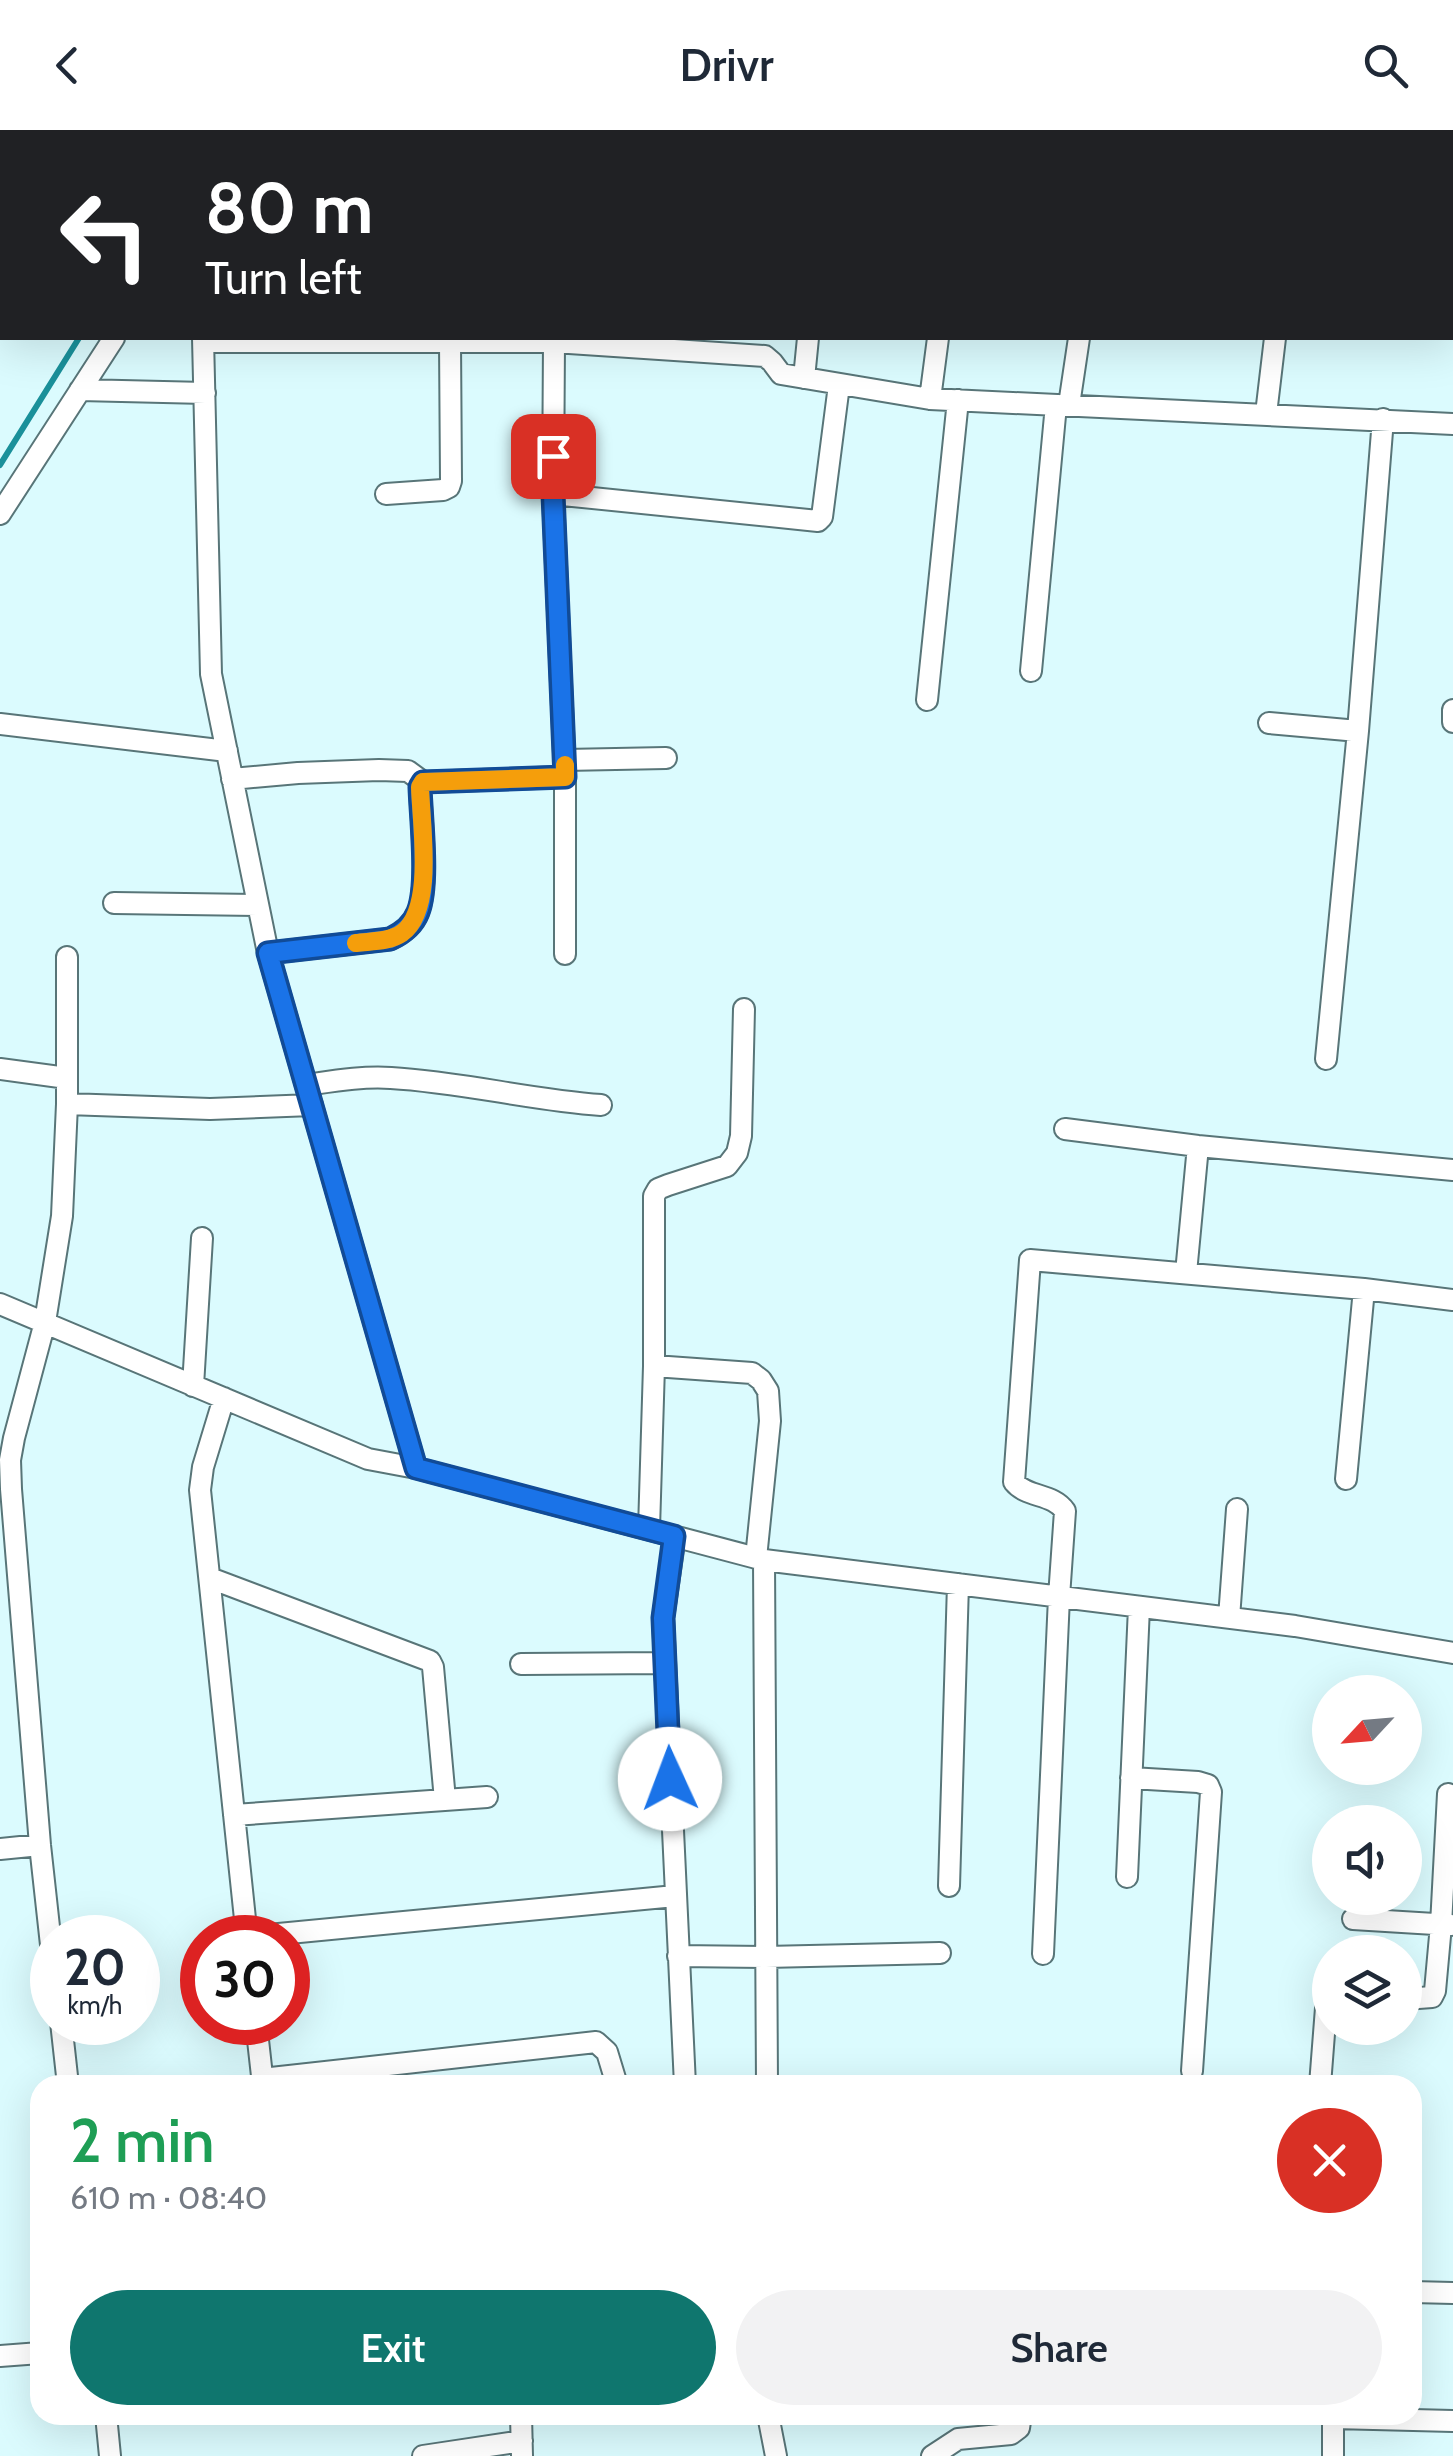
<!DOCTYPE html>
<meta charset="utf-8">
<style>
:root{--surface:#fff;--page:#f2f2f3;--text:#1f2937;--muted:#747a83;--accent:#0f766e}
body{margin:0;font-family:Cabin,sans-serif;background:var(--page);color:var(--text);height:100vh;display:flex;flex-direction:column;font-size:38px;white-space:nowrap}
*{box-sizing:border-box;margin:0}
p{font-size:32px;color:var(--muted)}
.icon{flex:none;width:55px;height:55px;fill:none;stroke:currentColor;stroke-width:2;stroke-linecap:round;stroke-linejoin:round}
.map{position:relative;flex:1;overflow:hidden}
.sheet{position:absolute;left:30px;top:1945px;width:1392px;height:350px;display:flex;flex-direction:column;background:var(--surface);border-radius:30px;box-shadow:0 10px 40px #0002}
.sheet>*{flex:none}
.guide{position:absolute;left:0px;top:0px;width:1455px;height:210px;box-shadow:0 10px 40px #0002;background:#202124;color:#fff;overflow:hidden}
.needle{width:65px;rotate:244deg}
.buttons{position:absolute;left:1312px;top:1545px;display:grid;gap:20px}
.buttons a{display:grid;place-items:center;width:110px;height:110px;border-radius:50%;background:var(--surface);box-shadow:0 10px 40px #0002;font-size:50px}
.speed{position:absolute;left:30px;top:1785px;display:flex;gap:20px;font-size:50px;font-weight:700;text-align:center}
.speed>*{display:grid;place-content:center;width:130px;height:130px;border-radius:50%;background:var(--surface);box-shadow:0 10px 40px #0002;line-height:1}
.speed small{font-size:25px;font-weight:400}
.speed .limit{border:15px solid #d22;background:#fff;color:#111}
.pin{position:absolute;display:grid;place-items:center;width:85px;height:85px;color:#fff;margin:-42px;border-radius:20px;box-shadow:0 5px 15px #0006}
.me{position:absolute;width:110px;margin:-55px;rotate:358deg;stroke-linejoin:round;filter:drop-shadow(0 0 8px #0008)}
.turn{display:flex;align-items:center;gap:35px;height:210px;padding:0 40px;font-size:45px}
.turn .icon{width:130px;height:130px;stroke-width:2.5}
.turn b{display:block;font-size:70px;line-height:85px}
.round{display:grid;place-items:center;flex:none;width:105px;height:105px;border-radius:52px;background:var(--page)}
.headline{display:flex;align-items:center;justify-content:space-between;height:170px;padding:0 40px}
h1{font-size:60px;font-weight:600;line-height:75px;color:#1e9e55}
.cta{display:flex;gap:20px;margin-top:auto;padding:20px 40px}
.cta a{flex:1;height:115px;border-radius:60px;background:var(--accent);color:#fff;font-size:40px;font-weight:600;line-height:115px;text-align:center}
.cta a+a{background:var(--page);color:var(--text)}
header{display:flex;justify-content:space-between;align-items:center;height:130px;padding:0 40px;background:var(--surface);font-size:45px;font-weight:600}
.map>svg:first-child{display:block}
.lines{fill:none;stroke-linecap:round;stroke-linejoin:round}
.stream{stroke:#1a909a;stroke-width:6}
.minor-casing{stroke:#587578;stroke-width:24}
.minor{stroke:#fff;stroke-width:20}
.route-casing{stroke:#114b97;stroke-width:25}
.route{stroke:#1a73e8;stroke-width:18}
.slow{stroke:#f59e0b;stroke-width:18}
</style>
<header><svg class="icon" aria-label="back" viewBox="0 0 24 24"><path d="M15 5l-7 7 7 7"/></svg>Drivr<svg class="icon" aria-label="search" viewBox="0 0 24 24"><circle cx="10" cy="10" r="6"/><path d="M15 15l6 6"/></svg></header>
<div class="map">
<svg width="1453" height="2326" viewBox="0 0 1453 2326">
<rect width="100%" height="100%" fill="#dbfbfe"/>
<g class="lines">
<path class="stream" d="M207 2 209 0
M0 335 79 208"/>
<g class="minor-casing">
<path id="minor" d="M270 0V2
M120 2 121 0
M242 2 244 0
M530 2V0
M672 2 673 0
M743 2V0
M831 2 832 0
M1107 2V0
M1299 2 1300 0
M1409 2V0
M1452 4H1453
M0 9H2
M203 208 211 544 268 823 416 1338
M204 212H554L765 226 772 232 781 244 930 269 1453 294
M554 212 553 364 565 647V824
M804 248 808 208
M80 260 205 263
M930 269 938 208
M1069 275 1079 208
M1266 284 1275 208
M386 364 443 360 449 357 451 351 450 212
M553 364 818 391 822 387 839 255
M0 384 114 208
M1031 541 1056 275
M927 570 958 270
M1453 580V592
M1269 593 1358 601
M0 594 227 621
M565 630 666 628
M232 649 298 643 379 640 408 641 423 652
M114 773 258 775
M268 823 391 809C403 803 413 795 418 782 429 755 421 688 420 657L423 652 565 647
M1326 929 1358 601 1383 289
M0 939 67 948
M306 955C334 951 363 946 391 948 462 952 530 970 601 975
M67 974 210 979 312 975
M1065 999 1198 1016 1453 1040
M1186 1143 1198 1016
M0 1174 368 1329 416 1338 764 1430 1295 1496 1453 1523
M654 1236 752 1243 761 1250 768 1261 770 1291 756 1428
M193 1256 202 1108
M224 1268 203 1337 200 1360 247 1808
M1346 1349 1364 1159
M649 1399 654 1236V1066L658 1059 668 1055 727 1036 737 1023 741 1006 744 879
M675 1406 663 1488 685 1955
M764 1430 767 1955
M210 1448 430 1531 433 1537 445 1670
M1229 1488 1237 1379
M521 1534 665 1533
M1131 1648 1198 1652 1208 1655 1211 1662 1192 1941
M234 1685 487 1667
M0 1719 40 1715
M1127 1747 1139 1477
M949 1756 958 1454
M1353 1789 1451 1795
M247 1807 675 1766
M52 1824 40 1715 11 1359 10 1330 14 1308 45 1192 62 1086 67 974V827
M1043 1824 1059 1467 1065 1381C1053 1363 1027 1368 1014 1352L1030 1130 1364 1159 1453 1170
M678 1826 766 1827 940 1823
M1405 1869 1432 1867 1435 1861 1441 1795 1448 1664
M61 1892 68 1955
M256 1892 263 1955
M262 1949 596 1912 607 1922 617 1955
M1320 1955 1326 1878 1330 1871
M1412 2162 1453 2163
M0 2226 40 2223
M106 2285 110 2326
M521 2285 522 2326
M768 2285 776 2326
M1333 2285V2326
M1334 2288 1453 2291
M423 2326 522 2311
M932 2326 958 2309 1011 2304 1019 2298 1021 2285"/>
</g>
<use href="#minor" class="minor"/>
</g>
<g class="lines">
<g class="route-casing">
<path id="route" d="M553 326V364L565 647 423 652 420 657C421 689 429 755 418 782 413 795 403 803 390 809L268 823 416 1338 674 1406 663 1488 670 1649"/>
</g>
<use href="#route" class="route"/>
<path class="slow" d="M356 813C371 811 389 812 402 803 435 779 421 695 420 657L423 652 565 647V635"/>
</g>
</svg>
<div class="buttons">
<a><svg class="needle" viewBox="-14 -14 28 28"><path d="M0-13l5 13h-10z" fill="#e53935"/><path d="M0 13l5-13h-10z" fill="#747a83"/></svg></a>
<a><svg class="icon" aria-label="sound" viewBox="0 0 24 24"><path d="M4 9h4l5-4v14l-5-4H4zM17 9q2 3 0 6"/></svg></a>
<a><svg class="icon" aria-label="layers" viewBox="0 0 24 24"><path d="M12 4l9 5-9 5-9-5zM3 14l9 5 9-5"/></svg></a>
</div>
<div class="speed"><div>20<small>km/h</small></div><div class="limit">30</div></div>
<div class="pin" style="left:553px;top:326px;background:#d93025"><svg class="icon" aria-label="arrive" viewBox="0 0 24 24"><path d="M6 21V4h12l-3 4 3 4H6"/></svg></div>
<svg class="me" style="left:670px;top:1649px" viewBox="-20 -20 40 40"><circle r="19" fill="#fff"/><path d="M0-13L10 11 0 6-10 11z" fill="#1a73e8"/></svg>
<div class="guide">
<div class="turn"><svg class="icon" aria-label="left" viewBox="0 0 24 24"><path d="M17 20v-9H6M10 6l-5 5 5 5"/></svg><div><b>80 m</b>Turn left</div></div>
</div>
<section class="sheet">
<div class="headline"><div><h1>2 min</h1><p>610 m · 08:40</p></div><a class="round" style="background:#d93025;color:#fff"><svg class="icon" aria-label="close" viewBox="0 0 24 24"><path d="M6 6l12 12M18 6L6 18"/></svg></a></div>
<div class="cta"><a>Exit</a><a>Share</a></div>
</section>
</div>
